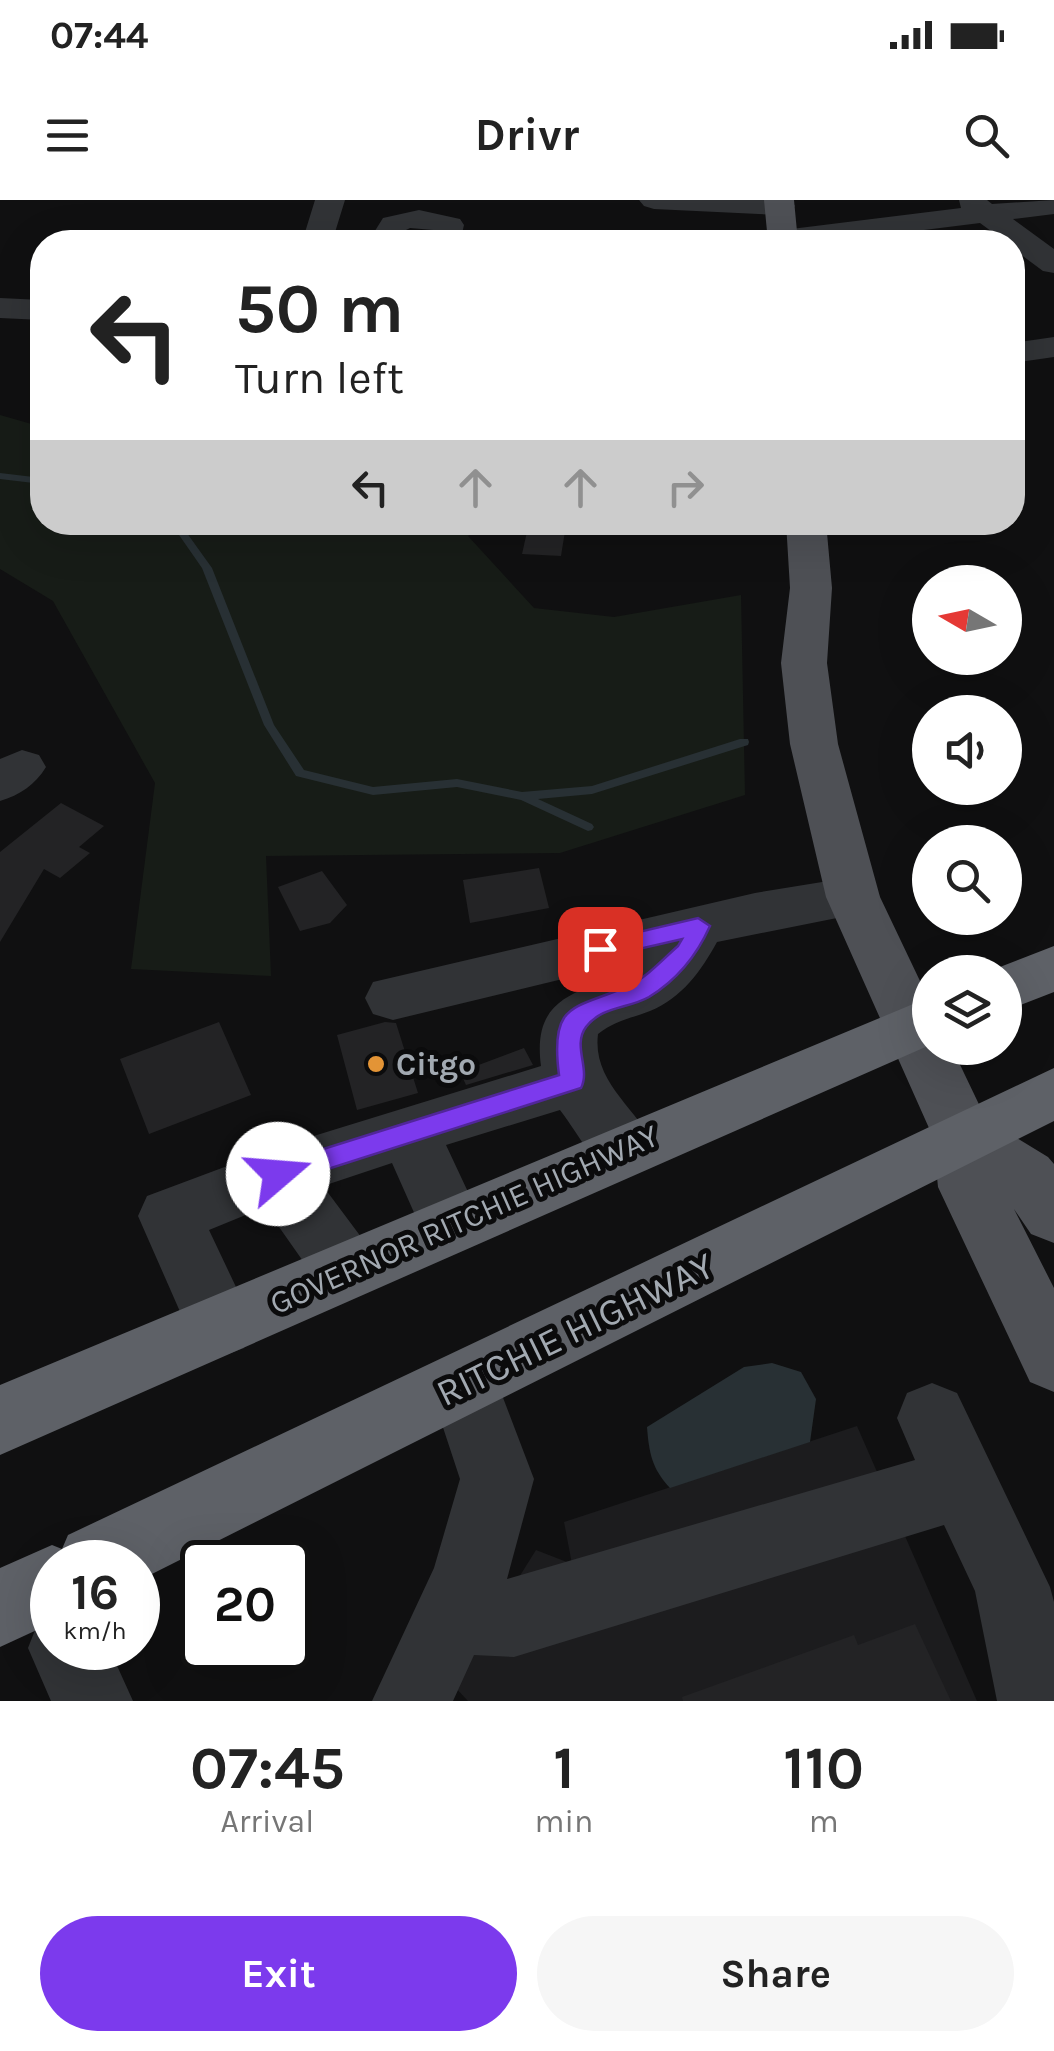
<!DOCTYPE html>
<style>
:root{--surface:#fff;--page:#f6f6f6;--text:#222;--muted:#767676;--accent:#7c3aed}
body{margin:0;font-family:Karla,sans-serif;background:var(--page);color:var(--text);height:100vh;display:flex;flex-direction:column;font-size:38px;white-space:nowrap}
*{box-sizing:border-box;margin:0}
p{font-size:32px;color:var(--muted)}
.icon{flex:none;width:55px;height:55px;fill:none;stroke:currentColor;stroke-width:2;stroke-linecap:round;stroke-linejoin:round}
.map{position:relative;height:1501px;overflow:hidden}
.drawer{display:flex;flex-direction:column;background:var(--surface);flex:1}
.drawer>*{flex:none}
.guide{position:absolute;left:30px;top:30px;width:995px;height:305px;border-radius:40px;box-shadow:0 10px 40px #0002;background:#fff;color:var(--text);overflow:hidden}
.needle{width:65px;rotate:279deg}
.tools{position:absolute;left:912px;top:365px;display:grid;gap:20px}
.tools a{display:grid;place-items:center;width:110px;height:110px;border-radius:50%;background:var(--surface);box-shadow:0 10px 40px #0002;font-size:50px}
.speed{position:absolute;left:30px;top:1340px;display:flex;gap:20px;font-size:50px;font-weight:700;text-align:center}
.speed>*{display:grid;place-content:center;width:130px;height:130px;border-radius:50%;background:var(--surface);box-shadow:0 10px 40px #0002;line-height:1}
.speed small{font-size:25px;font-weight:400}
.speed .limit{border:5px solid #111;border-radius:15px;background:#fff;color:#111}
.pin{position:absolute;display:grid;place-items:center;width:85px;height:85px;color:#fff;margin:-42px;border-radius:20px;box-shadow:0 5px 15px #0006}
.me{position:absolute;width:110px;margin:-55px;rotate:72deg;stroke-linejoin:round;filter:drop-shadow(0 0 8px #0008)}
.turn{display:flex;align-items:center;gap:35px;height:210px;padding:0 40px;font-size:45px}
.turn .icon{width:130px;height:130px;stroke-width:2.5}
.turn b{display:block;font-size:70px;line-height:85px}
.lanes{display:flex;align-items:center;height:95px;padding:0 40px;background:#0003;justify-content:center;gap:50px;direction:ltr}
.lanes .off{opacity:.35}
.eta{display:flex;justify-content:space-evenly;align-items:center;height:170px;text-align:center}
.eta b{font-size:60px;font-weight:700;line-height:70px}
.action{display:flex;gap:20px;margin-top:auto;padding:20px 40px}
.action a{flex:1;height:115px;border-radius:60px;background:var(--accent);color:#fff;font-size:40px;font-weight:700;line-height:115px;text-align:center}
.action a+a{background:var(--page);color:var(--text)}
.status{display:flex;justify-content:space-between;align-items:center;height:70px;padding:0 50px;background:var(--surface);direction:ltr}
.status svg{height:28px;fill:currentColor}
header{display:flex;justify-content:space-between;align-items:center;height:130px;padding:0 40px;background:var(--surface);font-size:45px;font-weight:700}
.map>svg:first-child{display:block}
.built{fill:#1c1c1e}
.green{fill:#171c17}
.water{fill:#283034}
.lines{fill:none;stroke-linecap:round;stroke-linejoin:round}
.stream{fill:#283034;fill-rule:evenodd}
.building{fill:#232325}
.minor{fill:#313336;fill-rule:evenodd}
.major{fill:#4e5055;fill-rule:evenodd}
.highway{fill:#5e6167;fill-rule:evenodd}
.route{fill:#7c3aed;stroke:#51269a;stroke-width:2.5}
.poi-dot{fill:#e39436;stroke:#0b0b0c;stroke-width:4}
.labels{text-anchor:middle;stroke-width:10;stroke-linejoin:round;paint-order:stroke}
.poi-label{font-size:32px;font-weight:bold;fill:#a2a9b1;stroke:#0b0b0c;text-anchor:start}
.street-label{font-size:32px;fill:#a2a9b1;stroke:#0b0b0c}
.near-street-label{font-size:38px;fill:#a2a9b1;stroke:#0b0b0c}
</style>
<div class="status"><b>07:44</b><svg viewBox="0 0 49 12"><path d="M0 12V9h3v3zM5 12V6h3v6zM10 12V3h3v9zM15 12V0h3v12zM26 1h20v11H26zM47 4h2v5h-2z"/></svg></div>
<header><svg class="icon" aria-label="menu" viewBox="0 0 24 24"><path d="M4 6h16M4 12h16M4 18h16"/></svg>Drivr<svg class="icon" aria-label="search" viewBox="0 0 24 24"><circle cx="10" cy="10" r="6"/><path d="M15 15l6 6"/></svg></header>
<div class="map">
<svg width="1054" height="1501" viewBox="0 0 1054 1501">
<rect width="100%" height="100%" fill="#101011"/>
<path class="built" d="M857 1226 977 1501H468L452 1484 536 1350 572 1364 564 1322Z"/>
<path class="green" d="M0 215 42 227V322L487 323 468 336 534 408 614 417 741 395 745 595 560 653 266 656 271 776 131 769 155 583 53 401 0 369Z"/>
<path class="water" d="M772 1163 801 1172 816 1199 810 1242 670 1288C652 1269 649 1253 647 1227L744 1167Z"/>
<g class="lines">
<path class="stream" d="M0 273 42 278V284L0 279Z
M170 322H179L212 368 274 525 304 570 373 587 457 579 522 592 592 586 740 539H748L749 542 748 545 592 594 538 599 592 624 594 627 592 630 588 631 521 600 457 587 373 595 296 576 264 525 202 368Z"/>
</g>
<path class="building" d="M529 323 566 325 561 356 522 354Z
M61 603 104 626 79 647 90 653 60 678 44 669 0 742V652Z
M539 668 549 708 470 723 463 680Z
M322 671 347 705 330 723 300 731 278 687Z
M219 822 251 895 149 934 120 859Z
M385 822 396 823 418 893 357 910 337 835Z
M524 848 533 865 466 885 460 872Z
M915 1424 951 1501H683L682 1497 854 1435 858 1445Z"/>
<g class="lines">
<path class="minor" d="M315 0H345L332 42H302Z
M639 0H791L795 6 790 12 780 15 654 9 644 6Z
M959 0H987L992 4 1054 0V14L1013 19 1054 49V73L1043 71 1012 48V42H1006L980 23 828 42H770L768 39 772 32 783 30 961 8Z
M419 10 460 19 464 25 460 42H430L433 30 410 28 404 31 398 42H368L383 18Z
M0 98 42 100V120L0 118Z
M1054 137V157L1012 163V143Z
M22 550 39 555 46 567C35 585 20 595 0 601V559Z
M853 677 872 683 880 697 872 711 717 742C701 771 682 798 650 811 632 818 614 821 598 834 592 882 637 908 656 948L647 967C598 984 587 945 560 910L446 945 483 1024 474 1044 451 1053 428 1044 392 963 323 986 370 1049 380 1070 370 1091 347 1100 324 1091 265 1007 209 1030 254 1125 244 1148 220 1157 196 1148 138 1016 147 996 278 947 541 866C530 784 595 796 641 760L393 820 373 814 365 798 373 782 755 693Z
M464 1151 489 1161 534 1279 507 1379 915 1260 897 1218 907 1193 932 1183 957 1193 1050 1387 1054 1402V1501H997L975 1391 944 1325 514 1457 474 1455 453 1501H372L434 1368 460 1279 429 1185 439 1161Z
M52 1415V1448H109L133 1501H51L28 1448 39 1420Z"/>
<path class="major" d="M764 0H794L798 42H768Z
M786 322H826L832 388 827 463 838 544 880 697 930 802V848H952L986 919 1048 957 1054 964V1043L1031 1034 1014 1009 1054 1088V1192L1030 1182 938 987 933 937 826 697 790 544 781 463 790 388Z"/>
<path class="highway" d="M1054 746V792L1005 811V772H987Z
M930 797V845L0 1255V1185Z
M1054 868V921L138 1381V1362H52V1423L0 1447V1368L52 1345 62 1349 68 1335Z"/>
</g>
<path class="route" d="M698 718 710 726C697 755 677 780 649 797 628 809 602 806 586 827 572 846 591 869 581 888L278 985 269 982 265 974 269 966 559 875C549 799 576 810 630 785 647 777 663 759 678 746L682 739 600 758 589 749 592 743Z"/>
<circle class="poi-dot" cx="376" cy="864" r="10"/>
<g class="labels">
<g class="poi-label">
<text x="396" y="875">Citgo</text>
</g>
<g class="street-label">
<text transform="translate(464 1019) rotate(-24)" y="11">GOVERNOR RITCHIE HIGHWAY</text>
</g>
<g class="near-street-label">
<text transform="translate(575 1129) rotate(-26)" y="13">RITCHIE HIGHWAY</text>
</g>
</g>
</svg>
<div class="tools">
<a><svg class="needle" viewBox="-14 -14 28 28"><path d="M0-13l5 13h-10z" fill="#e53935"/><path d="M0 13l5-13h-10z" fill="#767676"/></svg></a>
<a><svg class="icon" aria-label="sound" viewBox="0 0 24 24"><path d="M4 9h4l5-4v14l-5-4H4zM17 9q2 3 0 6"/></svg></a>
<a><svg class="icon" aria-label="search" viewBox="0 0 24 24"><circle cx="10" cy="10" r="6"/><path d="M15 15l6 6"/></svg></a>
<a><svg class="icon" aria-label="layers" viewBox="0 0 24 24"><path d="M12 4l9 5-9 5-9-5zM3 14l9 5 9-5"/></svg></a>
</div>
<div class="speed"><div>16<small>km/h</small></div><div class="limit">20</div></div>
<div class="pin" style="left:600px;top:749px;background:#d93025"><svg class="icon" aria-label="arrive" viewBox="0 0 24 24"><path d="M6 21V4h12l-3 4 3 4H6"/></svg></div>
<svg class="me" style="left:278px;top:974px" viewBox="-20 -20 40 40"><circle r="19" fill="#fff"/><path d="M0-13L10 11 0 6-10 11z" fill="#7c3aed"/></svg>
<div class="guide">
<div class="turn"><svg class="icon" aria-label="left" viewBox="0 0 24 24"><path d="M17 20v-9H6M10 6l-5 5 5 5"/></svg><div><b>50 m</b>Turn left</div></div>
<div class="lanes"><svg class="icon" aria-label="left" viewBox="0 0 24 24"><path d="M17 20v-9H6M10 6l-5 5 5 5"/></svg><svg class="icon off" aria-label="ahead" viewBox="0 0 24 24"><path d="M12 20V5M6 11l6-6 6 6"/></svg><svg class="icon off" aria-label="ahead" viewBox="0 0 24 24"><path d="M12 20V5M6 11l6-6 6 6"/></svg><svg class="icon off" aria-label="right" viewBox="0 0 24 24"><path d="M7 20v-9h11M14 6l5 5-5 5"/></svg></div>
</div>
</div>
<section class="drawer">
<div class="eta">
<div><b>07:45</b><p>Arrival</p></div>
<div><b>1</b><p>min</p></div>
<div><b>110</b><p>m</p></div>
</div>
<div class="action"><a>Exit</a><a>Share</a></div>
</section>
